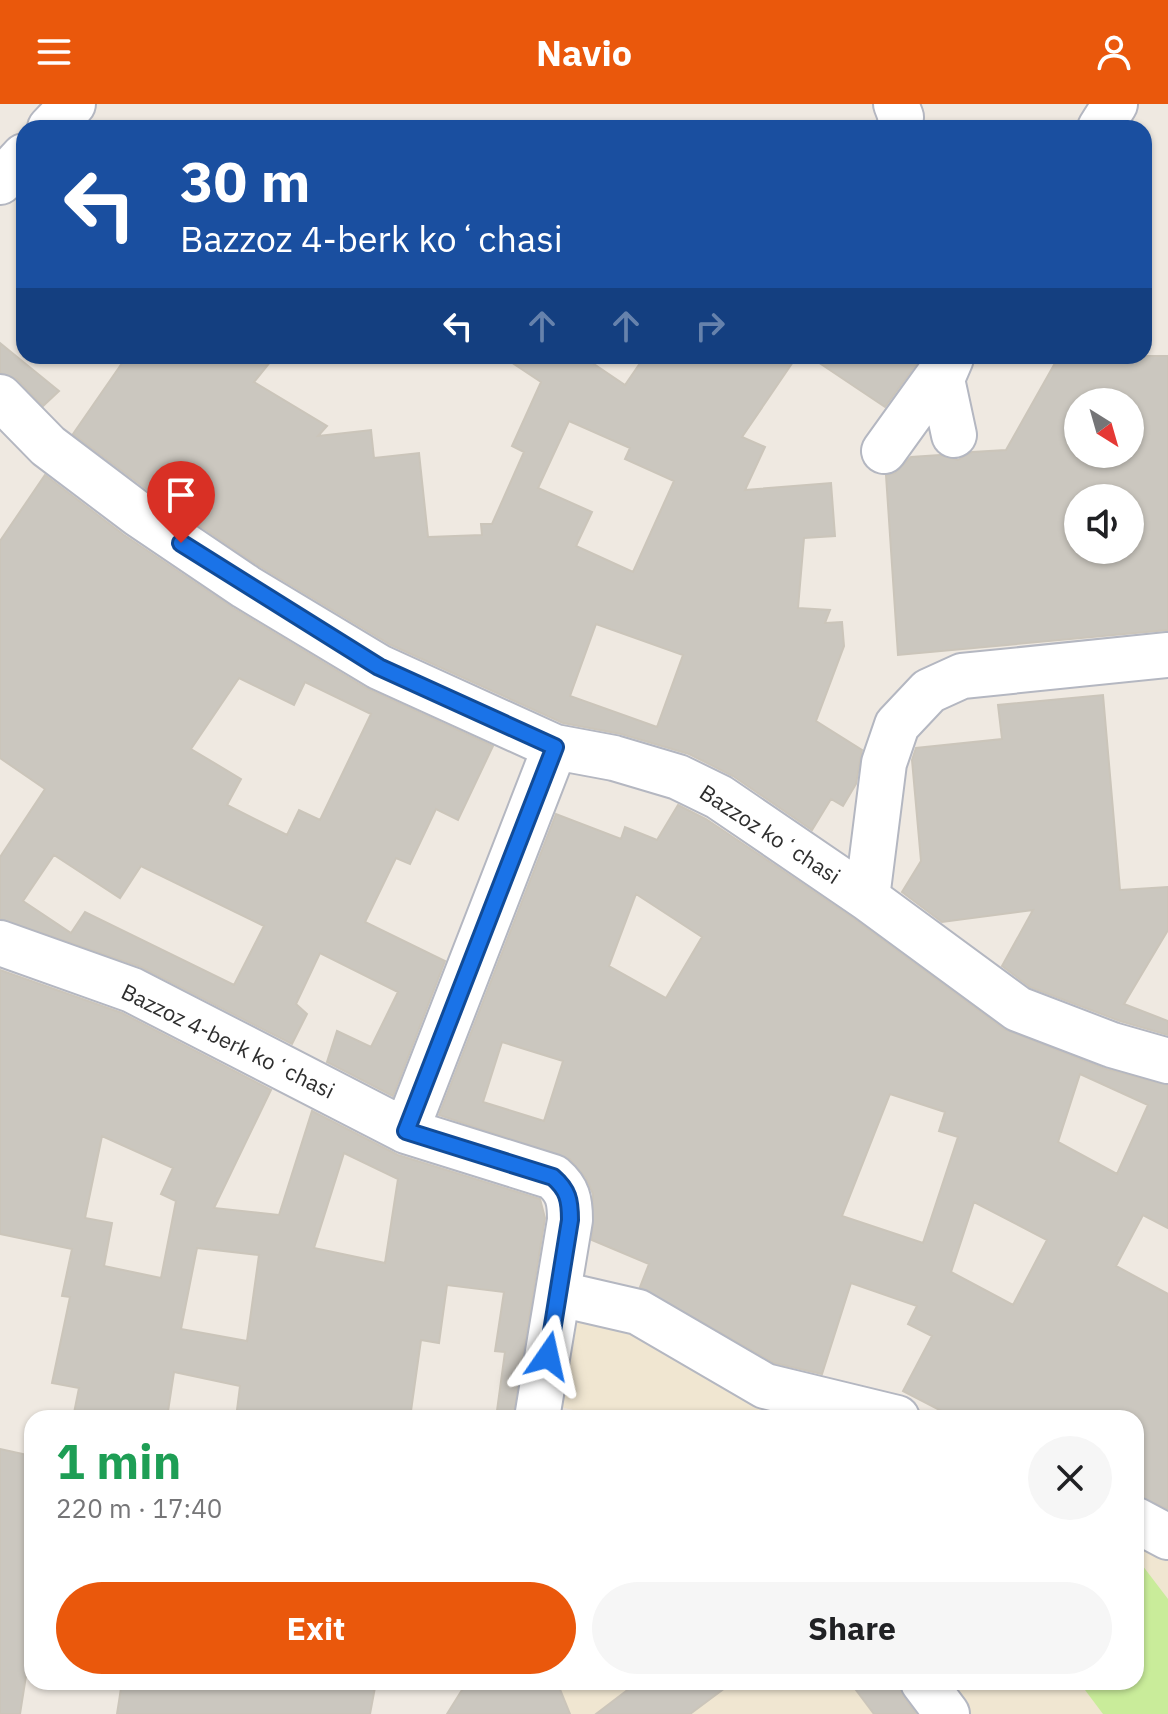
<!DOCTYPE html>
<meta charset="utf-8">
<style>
:root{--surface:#fff;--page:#f6f6f6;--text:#202124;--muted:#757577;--accent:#ea580c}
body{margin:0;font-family:"IBM Plex Sans",sans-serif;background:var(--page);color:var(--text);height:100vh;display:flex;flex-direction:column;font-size:30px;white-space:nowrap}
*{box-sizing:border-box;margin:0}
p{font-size:26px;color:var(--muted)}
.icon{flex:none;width:44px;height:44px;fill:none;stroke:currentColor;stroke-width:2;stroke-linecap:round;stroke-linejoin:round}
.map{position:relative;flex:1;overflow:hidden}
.drawer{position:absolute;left:24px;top:1306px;width:1120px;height:280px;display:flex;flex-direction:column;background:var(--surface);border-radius:24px;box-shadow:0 2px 6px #0004}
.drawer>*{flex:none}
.hud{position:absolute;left:16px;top:16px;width:1136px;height:244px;border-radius:24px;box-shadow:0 2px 6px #0004;background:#1a4fa0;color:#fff;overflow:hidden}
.needle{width:52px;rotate:143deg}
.controls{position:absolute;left:1064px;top:284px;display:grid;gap:16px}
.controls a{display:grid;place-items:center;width:80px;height:80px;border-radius:50%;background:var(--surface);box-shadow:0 2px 6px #0004;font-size:40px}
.pin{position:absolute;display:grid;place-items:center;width:68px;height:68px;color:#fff;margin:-82px -34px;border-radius:50% 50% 50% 0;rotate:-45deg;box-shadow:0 0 8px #0007}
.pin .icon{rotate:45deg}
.me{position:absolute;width:88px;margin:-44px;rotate:11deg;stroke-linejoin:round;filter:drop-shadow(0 0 6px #0008)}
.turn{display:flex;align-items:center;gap:28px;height:168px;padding:0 32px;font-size:36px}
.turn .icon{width:104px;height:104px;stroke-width:2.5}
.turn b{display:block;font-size:56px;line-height:68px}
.lanes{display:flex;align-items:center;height:76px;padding:0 32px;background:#0003;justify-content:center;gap:40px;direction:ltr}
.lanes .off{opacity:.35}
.round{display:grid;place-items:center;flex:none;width:84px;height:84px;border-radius:42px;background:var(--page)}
.head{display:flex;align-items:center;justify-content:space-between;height:136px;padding:0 32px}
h1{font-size:48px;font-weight:800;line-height:60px;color:#1e9e55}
.action{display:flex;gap:16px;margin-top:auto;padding:16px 32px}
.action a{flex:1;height:92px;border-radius:48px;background:var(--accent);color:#fff;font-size:32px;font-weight:800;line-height:92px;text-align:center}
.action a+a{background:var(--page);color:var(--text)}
header{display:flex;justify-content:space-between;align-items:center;height:104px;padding:0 32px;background:var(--accent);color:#fff;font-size:36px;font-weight:800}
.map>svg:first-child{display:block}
.education{fill:#f0e6d1}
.pitch{fill:#c9ec9a}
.building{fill:#cbc7bf;stroke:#cbc5ba;stroke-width:2;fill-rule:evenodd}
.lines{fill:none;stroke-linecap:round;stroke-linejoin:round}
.minor-casing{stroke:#b4b7c1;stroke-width:48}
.minor{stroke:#fff;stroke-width:44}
.route-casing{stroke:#114b97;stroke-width:20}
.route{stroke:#1a73e8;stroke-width:14}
.labels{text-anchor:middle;stroke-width:8;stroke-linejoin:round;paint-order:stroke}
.street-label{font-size:22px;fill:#2e2e2e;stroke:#fff}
</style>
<header><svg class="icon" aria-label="menu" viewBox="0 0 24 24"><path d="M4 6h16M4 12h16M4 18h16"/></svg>Navio<svg class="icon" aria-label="person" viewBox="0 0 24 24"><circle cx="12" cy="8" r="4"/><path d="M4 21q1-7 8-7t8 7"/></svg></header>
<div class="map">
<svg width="1168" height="1610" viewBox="0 0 1168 1610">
<rect width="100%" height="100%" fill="#efe9e1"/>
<path class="education" d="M570 1202 872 1314H608L552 1301Z
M1136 1429 1168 1447V1610H531L523 1578H1136Z"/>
<path class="pitch" d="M1136 1453 1168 1495V1610H1103L1079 1578H1136Z"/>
<path class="building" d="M0 239 59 287 43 302 17 275 0 269Z
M127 252H275L254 278 327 322 318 332 371 326 374 354 419 349 428 433 482 431 481 420H492L524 348 512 342 541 278 502 252H582L625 281 645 252H797L742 333 765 343 745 386 831 379 835 432 804 434 798 504 830 506 825 519 842 518 844 542 816 617 862 646 856 680 843 702 831 695 812 726 733 672 689 650 621 630 563 619 391 541 259 462 153 390 73 330ZM569 317 630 344 625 355 674 377 633 468 576 442 592 408 538 384ZM596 520 683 551 657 623 570 592Z
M809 252H922L885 303Z
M1059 252H1168V526L898 551 886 371 895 369 911 353 940 351 958 356 972 348 1006 346ZM1078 298H1130V350H1078ZM1078 394H1130V446H1078Z
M45 371 124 431 233 504 366 584 493 642 458 716 436 705 410 760 396 754 365 818 445 857 393 992 327 958 337 927 371 943 398 888 320 849 296 900 307 910 292 940 141 863 0 815V753L45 685 0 654V437ZM239 574 294 601 305 578 371 610 320 716 299 706 287 731 227 701 241 675 191 645ZM54 751 120 794 141 762 264 822 234 881 85 808 71 829 23 797Z
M1103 591 1120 786 1168 783V826L1124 900 1168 917V931L1120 917 1030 883 1002 862 1033 806 942 818 902 788 921 757 912 656 916 644 1002 635 998 601Z
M678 701 706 715 853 814 1004 925 1103 964 1168 981V1124L1143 1111 1116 1162 1168 1190V1405L1136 1391V1314H955L903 1287 932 1232 908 1220 917 1202 851 1179 822 1270 774 1259 640 1183 649 1160 592 1136 593 1090 586 1074 570 1055 439 1011 556 710 621 735 625 723 657 736ZM636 790 702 833 666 894 609 862ZM502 938 563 957 544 1017 483 998ZM1080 970 1148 1001 1117 1070 1058 1038ZM890 990 945 1008 939 1027 958 1033 923 1139 842 1112ZM974 1098 1047 1136 1013 1201 951 1168Z
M0 866 122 909 271 986 214 1104 279 1111 312 1007 398 1051 540 1095 545 1114 513 1314H496L505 1248 495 1247 504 1188 447 1181 439 1239 421 1236 410 1314H236L240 1282 174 1268 167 1314H73L79 1284 52 1279 70 1193 62 1192 72 1145 0 1130ZM102 1032 173 1064 161 1090 176 1097 161 1174 104 1162 112 1119 85 1114ZM344 1049 398 1075 385 1159 314 1144ZM197 1144 259 1151 247 1237 181 1225Z
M0 1345 32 1352V1554L29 1553 20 1610H0Z
M122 1578H376L370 1610H117Z
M467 1578H557L570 1610H447Z
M638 1578H733L690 1610H596Z
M850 1578H898L903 1592 916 1610H874Z"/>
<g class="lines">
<g class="minor-casing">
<path id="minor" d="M896 0 901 13 899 24
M50 24 73 0
M1100 24 1115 0
M0 78 24 52
M951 254 942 275 954 331
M0 293 48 342 138 410 246 483 379 563 555 643 614 654 678 673 719 693 867 794 1018 905 1112 941 1168 957
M884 347 948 258
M867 794 884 659 897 621 929 587 962 572 1168 551
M0 839 132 886 406 1027 553 1073C568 1086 570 1096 570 1116L537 1314
M406 1027 555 643
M560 1190 638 1208 765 1282 897 1314
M1136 1416 1168 1433
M923 1578 947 1610"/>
</g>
<use href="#minor" class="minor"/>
</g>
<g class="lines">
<g class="route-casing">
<path id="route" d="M181 439 379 563 555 643 406 1027 553 1073C568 1086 570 1096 570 1116L548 1252"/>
</g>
<use href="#route" class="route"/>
</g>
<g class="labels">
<g class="street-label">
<text transform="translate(770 730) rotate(33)" y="8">Bazzoz koʻchasi</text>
<text transform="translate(228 937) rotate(26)" y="8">Bazzoz 4-berk koʻchasi</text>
</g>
</g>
</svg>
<div class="controls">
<a><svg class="needle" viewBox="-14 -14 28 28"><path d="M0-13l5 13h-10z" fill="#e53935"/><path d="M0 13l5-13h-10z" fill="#757577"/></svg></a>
<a><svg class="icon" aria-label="sound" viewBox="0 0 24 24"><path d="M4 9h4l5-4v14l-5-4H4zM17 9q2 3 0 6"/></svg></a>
</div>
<div class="pin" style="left:181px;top:439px;background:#d93025"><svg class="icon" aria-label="arrive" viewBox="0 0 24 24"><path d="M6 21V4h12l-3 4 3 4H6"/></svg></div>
<svg class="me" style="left:548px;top:1252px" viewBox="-20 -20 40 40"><path d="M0-17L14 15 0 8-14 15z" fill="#1a73e8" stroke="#fff" stroke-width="4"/></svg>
<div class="hud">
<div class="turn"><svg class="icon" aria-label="left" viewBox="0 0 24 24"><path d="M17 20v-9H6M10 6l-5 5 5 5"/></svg><div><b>30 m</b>Bazzoz 4-berk koʻchasi</div></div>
<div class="lanes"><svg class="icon" aria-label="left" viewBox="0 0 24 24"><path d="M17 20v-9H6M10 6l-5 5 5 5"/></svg><svg class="icon off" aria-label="ahead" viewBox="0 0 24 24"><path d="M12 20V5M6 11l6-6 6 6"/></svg><svg class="icon off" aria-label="ahead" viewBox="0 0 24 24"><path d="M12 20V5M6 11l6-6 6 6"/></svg><svg class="icon off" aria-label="right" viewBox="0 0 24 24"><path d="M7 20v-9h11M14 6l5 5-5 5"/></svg></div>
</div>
<section class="drawer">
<div class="head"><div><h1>1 min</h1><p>220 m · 17:40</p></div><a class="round"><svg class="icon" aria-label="close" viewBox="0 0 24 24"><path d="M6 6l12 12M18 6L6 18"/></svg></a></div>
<div class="action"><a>Exit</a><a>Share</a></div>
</section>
</div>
